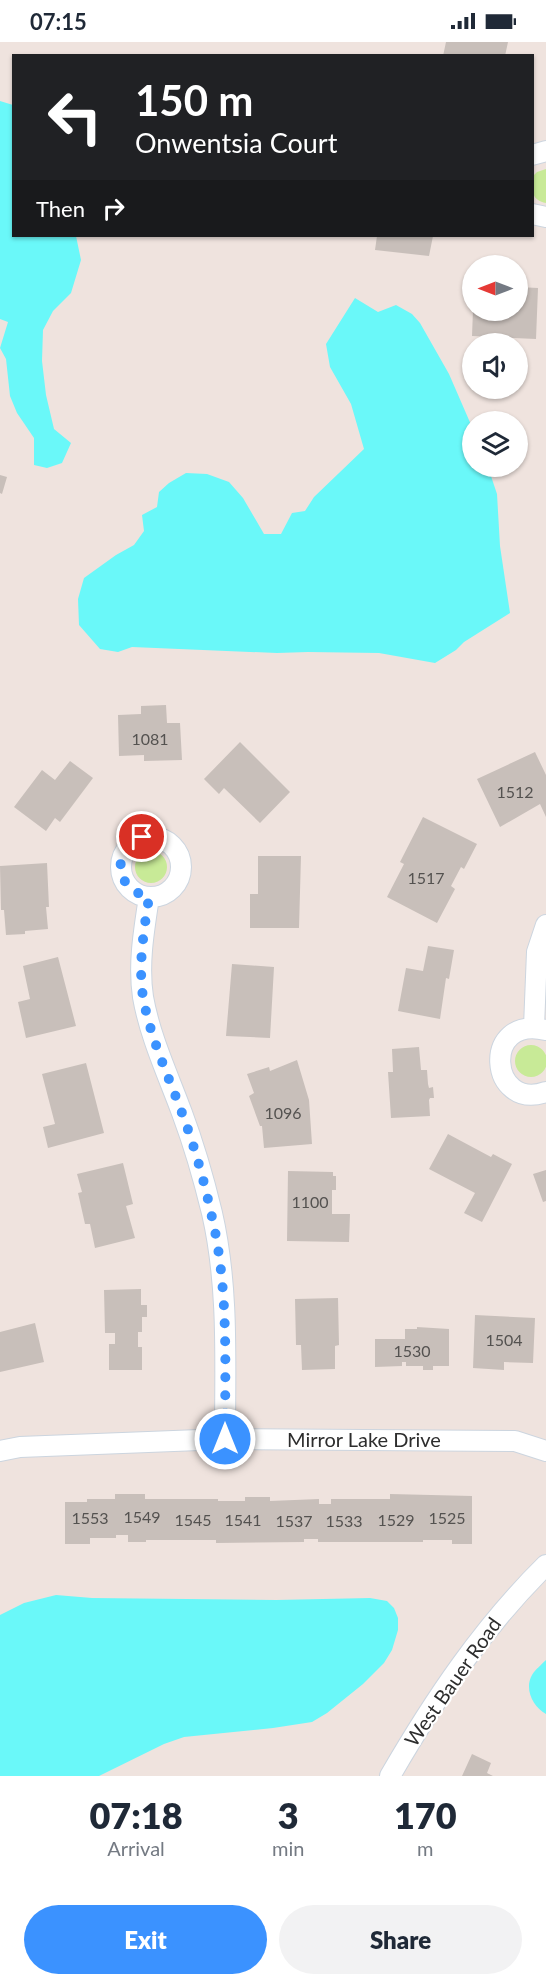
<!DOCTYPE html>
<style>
:root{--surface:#fff;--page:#f2f2f3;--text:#1f2937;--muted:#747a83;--accent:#3b92ff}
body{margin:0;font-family:Lato,sans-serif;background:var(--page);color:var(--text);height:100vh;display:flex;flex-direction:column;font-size:22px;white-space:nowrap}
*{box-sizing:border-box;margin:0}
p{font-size:20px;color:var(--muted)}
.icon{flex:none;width:33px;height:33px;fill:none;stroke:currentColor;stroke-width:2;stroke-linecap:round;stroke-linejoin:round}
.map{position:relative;height:1734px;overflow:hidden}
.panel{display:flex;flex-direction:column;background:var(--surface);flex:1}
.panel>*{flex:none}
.banner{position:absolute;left:12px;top:12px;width:522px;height:183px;border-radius:0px;box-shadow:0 2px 4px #0004;background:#202124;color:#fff;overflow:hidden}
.needle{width:39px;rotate:270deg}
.fabs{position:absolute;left:462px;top:213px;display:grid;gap:12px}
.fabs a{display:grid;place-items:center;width:66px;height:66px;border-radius:50%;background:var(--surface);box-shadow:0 2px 4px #0004;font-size:30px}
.pin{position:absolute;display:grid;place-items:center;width:51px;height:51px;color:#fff;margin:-26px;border:3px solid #fff;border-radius:50%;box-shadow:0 2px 6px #0007}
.me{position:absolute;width:66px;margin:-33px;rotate:0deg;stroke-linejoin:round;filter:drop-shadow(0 0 4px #0008)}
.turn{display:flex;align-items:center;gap:21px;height:126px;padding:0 24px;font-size:27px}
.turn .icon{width:78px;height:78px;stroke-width:2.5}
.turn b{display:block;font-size:42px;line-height:51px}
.then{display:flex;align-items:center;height:57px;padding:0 24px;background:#0003;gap:12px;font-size:22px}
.eta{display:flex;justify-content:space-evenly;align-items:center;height:102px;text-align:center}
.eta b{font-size:36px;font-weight:800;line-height:42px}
.cta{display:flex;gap:12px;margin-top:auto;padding:12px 24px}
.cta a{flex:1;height:69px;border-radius:36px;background:var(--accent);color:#fff;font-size:24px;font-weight:800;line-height:69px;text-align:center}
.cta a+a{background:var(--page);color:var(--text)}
.status{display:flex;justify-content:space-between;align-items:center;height:42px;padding:0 30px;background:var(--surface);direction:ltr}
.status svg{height:16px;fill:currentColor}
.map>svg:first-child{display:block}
.green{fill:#c8ea97}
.water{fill:#6af8f9}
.building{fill:#c8bfba}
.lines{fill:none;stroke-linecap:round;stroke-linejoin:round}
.minor-casing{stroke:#ccd5df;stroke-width:22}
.minor{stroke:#fff;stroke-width:20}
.route{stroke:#3b92ff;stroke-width:10;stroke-dasharray:0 18}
.labels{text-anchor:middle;stroke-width:4.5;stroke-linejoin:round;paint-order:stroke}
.number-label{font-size:16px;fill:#545250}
.street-label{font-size:20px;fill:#2d2d2d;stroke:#fff}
</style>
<div class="status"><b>07:15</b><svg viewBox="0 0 49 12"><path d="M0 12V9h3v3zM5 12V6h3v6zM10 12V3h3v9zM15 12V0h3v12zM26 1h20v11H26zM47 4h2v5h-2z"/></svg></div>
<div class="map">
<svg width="546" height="1734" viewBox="0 0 546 1734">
<rect width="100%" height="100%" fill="#efe3de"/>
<path class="green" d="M546 127V161C531 158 532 148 532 135L537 130Z
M135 825a16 16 0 1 1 32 0a16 16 0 1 1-32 0Z
M515 1019a16 16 0 1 1 32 0a16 16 0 1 1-32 0Z"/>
<path class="water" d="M0 59 13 63 14 194H76L81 218 71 251 53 269 43 288 42 319 46 353 54 387 71 401 62 421 47 426 34 423V396L17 371 10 354 6 317 0 306 8 280 0 277Z
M355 256 378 270 396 263 412 272 420 281 449 332 472 385V424L488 425 497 452 500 504 510 571 464 600 456 608 435 621 379 611 308 610 277 611 132 605 118 610 100 607 79 583 78 557 84 536 116 513 134 503 144 489 142 473 157 465 159 450 169 441 186 431 207 432 229 440 243 456 264 492H281L292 471 305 469 314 455 364 407 351 362 330 325 326 302Z
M56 1553 92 1556 276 1558 370 1556 387 1559 394 1566 398 1576V1588L392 1608 384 1621 363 1642 327 1671 312 1680 273 1686 184 1695 164 1702 99 1734H0V1573L24 1561Z
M546 1618V1672C533 1665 524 1647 532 1633 535 1628 542 1622 546 1618Z"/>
<path class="building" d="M446 0H508L505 14H443Z
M377 194H433L429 214 375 208Z
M518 245 538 246 536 297 472 294 473 268H518Z
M0 433 7 435 2 452 0 451Z
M166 663 167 681H180L182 718 144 719V713L119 714 118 673 141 672V664Z
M240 700 290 750 260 781 224 746 219 752 204 737Z
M535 710 546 733V775L540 762 500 785 477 737Z
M70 719 93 736 60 780 55 776 46 789 14 765 42 728 55 738Z
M423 775 477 802 464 827 461 825 451 844 455 847 437 881 387 855 404 822 400 820Z
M258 814H301L299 886H250V852H258Z
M47 821 49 865H46L48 887 25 889V892L6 893 4 868H1L0 824Z
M428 904 454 908 449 937 446 936 440 977 398 969 406 926 423 929Z
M58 915 76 984 26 996 18 960 30 957 23 924Z
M232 922 274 925 270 996 226 994Z
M419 1005 421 1028H427L428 1042 429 1046 433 1045 434 1056H430L429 1058 430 1074 391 1076 388 1030H393L392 1007Z
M297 1018 309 1058 312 1102 264 1106 262 1084H260L249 1054 254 1051 247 1032 269 1025 270 1029Z
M86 1021 104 1091 48 1106 43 1085 55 1082 42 1032Z
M448 1092 491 1115 493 1112 512 1122 482 1180 464 1171 475 1151 429 1127Z
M123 1121 133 1162 126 1164 135 1196 95 1206 90 1182H85L78 1151 82 1150 77 1132Z
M546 1128V1159L543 1160 533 1132Z
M288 1129 333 1130V1134H336V1148H332V1172H350L349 1200 287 1199Z
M141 1247V1263H147V1275H142V1290H138V1305H142V1328H109V1302H115V1291H105L104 1248Z
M338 1256 339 1303 335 1304V1327L302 1328 301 1303H296L295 1257Z
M475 1273 535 1276 533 1321 504 1320V1328L473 1326Z
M35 1281 44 1320 0 1330V1290Z
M417 1285 449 1287V1324H433V1328H423V1324H406V1320H402V1324L375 1325V1297H405V1287H417Z
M115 1452H145V1457H218V1459H245V1455H270V1459L319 1457V1462H331V1457H390V1452L472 1454V1502H452V1498H423V1500H318V1497H304V1500L216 1501V1498H146V1500H128V1493H116V1496H90V1502H65V1460H87V1457H115Z
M472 1712 491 1721 487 1731 493 1734H462Z"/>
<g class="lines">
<g class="minor-casing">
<path id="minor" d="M532 113 546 109
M532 172 546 175
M121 825a30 30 0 1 1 60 0a30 30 0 1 1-60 0Z
M149 855C144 888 138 922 143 955 150 995 168 1033 182 1071 194 1103 204 1138 212 1171 229 1245 225 1322 225 1397
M534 985 537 910 546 883
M546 988C481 972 489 1070 546 1050
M0 1409 20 1405 225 1397 515 1399 546 1409
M390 1734C434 1658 483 1585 546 1523"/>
</g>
<use href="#minor" class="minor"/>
</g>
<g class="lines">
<path class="route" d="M142 795C110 811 115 847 149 855 144 888 138 922 143 955 150 995 168 1033 182 1071 194 1103 204 1138 211 1171 229 1245 225 1322 225 1397"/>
</g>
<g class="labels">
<g class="number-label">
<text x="150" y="703">1081</text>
<text x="515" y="756">1512</text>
<text x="426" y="842">1517</text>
<text x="283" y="1077">1096</text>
<text x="310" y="1166">1100</text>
<text x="504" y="1304">1504</text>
<text x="412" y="1315">1530</text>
<text x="142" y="1481">1549</text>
<text x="90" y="1482">1553</text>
<text x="447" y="1482">1525</text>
<text x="193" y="1484">1545</text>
<text x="243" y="1484">1541</text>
<text x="396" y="1484">1529</text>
<text x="294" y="1485">1537</text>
<text x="344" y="1485">1533</text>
</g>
<g class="street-label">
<text x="364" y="1405">Mirror Lake Drive</text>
<text transform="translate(453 1640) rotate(-55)" y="7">West Bauer Road</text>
</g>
</g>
</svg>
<div class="fabs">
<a><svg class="needle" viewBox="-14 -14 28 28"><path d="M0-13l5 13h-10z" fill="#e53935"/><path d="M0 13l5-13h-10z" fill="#747a83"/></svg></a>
<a><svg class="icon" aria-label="sound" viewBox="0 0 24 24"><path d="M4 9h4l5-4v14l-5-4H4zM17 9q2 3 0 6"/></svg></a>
<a><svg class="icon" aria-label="layers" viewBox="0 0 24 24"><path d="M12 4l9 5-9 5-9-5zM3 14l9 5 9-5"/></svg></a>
</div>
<div class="pin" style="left:142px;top:795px;background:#d93025"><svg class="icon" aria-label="arrive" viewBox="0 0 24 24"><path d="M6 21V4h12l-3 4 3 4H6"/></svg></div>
<svg class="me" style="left:225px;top:1397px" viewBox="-20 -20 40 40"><circle r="17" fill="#3b92ff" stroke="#fff" stroke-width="3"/><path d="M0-11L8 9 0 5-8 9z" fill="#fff"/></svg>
<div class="banner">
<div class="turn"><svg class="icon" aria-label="left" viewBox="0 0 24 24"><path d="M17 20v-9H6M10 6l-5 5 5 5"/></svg><div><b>150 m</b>Onwentsia Court</div></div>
<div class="then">Then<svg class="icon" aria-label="right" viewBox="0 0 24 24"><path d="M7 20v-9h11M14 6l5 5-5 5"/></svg></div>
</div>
</div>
<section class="panel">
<div class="eta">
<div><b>07:18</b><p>Arrival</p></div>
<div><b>3</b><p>min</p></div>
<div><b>170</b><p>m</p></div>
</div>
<div class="cta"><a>Exit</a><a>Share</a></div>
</section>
